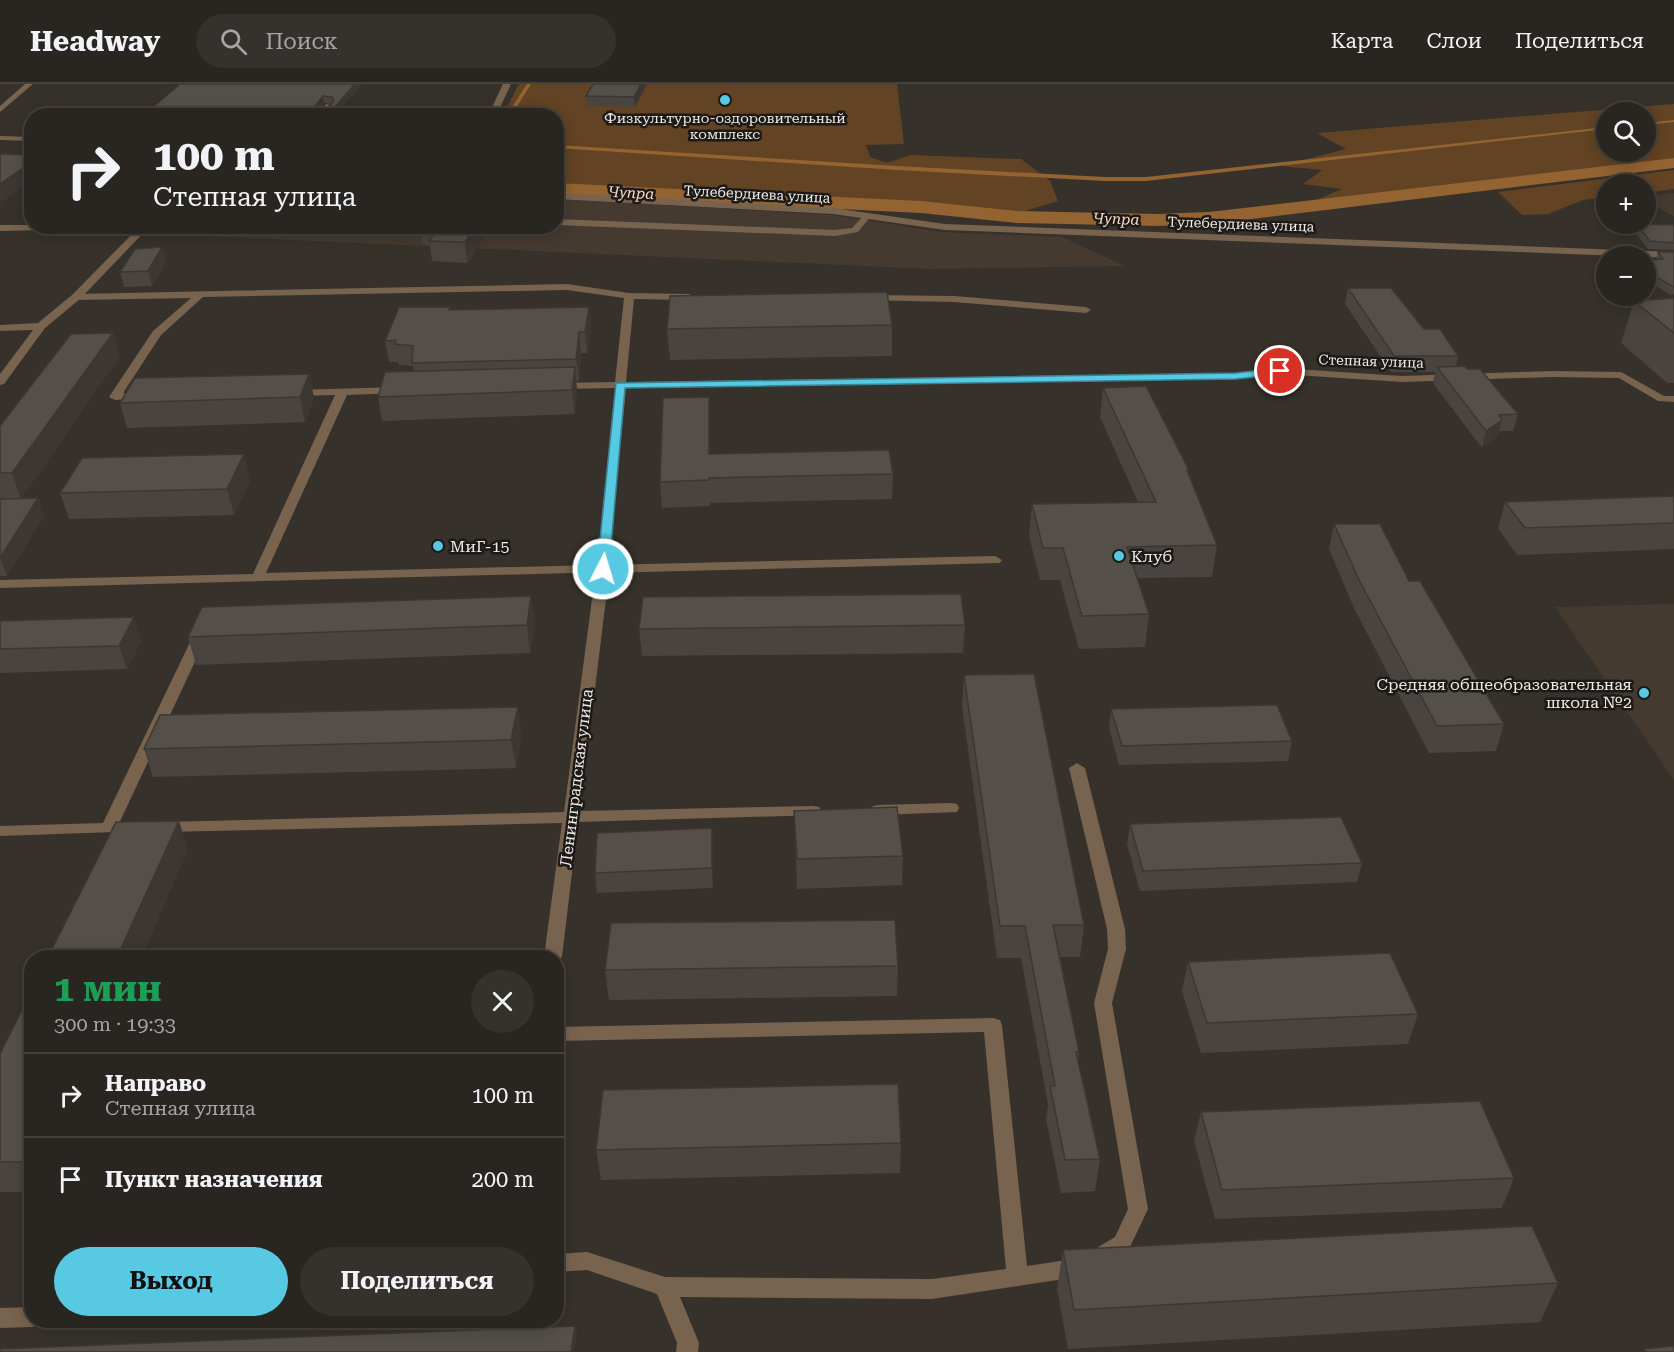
<!DOCTYPE html>
<html lang="ru">
<meta charset="utf-8">
<style>
:root{--surface:#292520;--page:#35312d;--text:#f1f3f6;--muted:#a5a5a5;--line:#45423e;--accent:#57c9e2}
body{margin:0;font-family:"Roboto Serif",serif;background:var(--page);color:var(--text);height:100vh;display:flex;flex-direction:column;font-size:22px;white-space:nowrap}
*{box-sizing:border-box;margin:0}
p{font-size:20px;color:var(--muted)}
.icon{flex:none;width:33px;height:33px;fill:none;stroke:currentColor;stroke-width:2;stroke-linecap:round;stroke-linejoin:round}
.map{position:relative;flex:1;overflow:hidden}
.sheet{position:absolute;left:24px;top:866px;width:540px;height:378px;display:flex;flex-direction:column;background:var(--surface);border-radius:24px;box-shadow:0 3px 15px #0003,0 0 0 2px var(--line)}
.sheet>*{flex:none}
.guide{position:absolute;left:24px;top:24px;width:540px;height:126px;border-radius:24px;box-shadow:0 3px 15px #0003,0 0 0 2px var(--line);background:#292520;color:var(--text);overflow:hidden}
.buttons{position:absolute;left:1596px;top:18px;display:grid;gap:12px}
.buttons a{display:grid;place-items:center;width:60px;height:60px;border-radius:50%;background:var(--surface);box-shadow:0 3px 15px #0003,0 0 0 2px var(--line);font-size:30px}
.pin{position:absolute;display:grid;place-items:center;width:51px;height:51px;color:#fff;margin:-26px;border:3px solid #fff;border-radius:50%;box-shadow:0 2px 6px #0007}
.me{position:absolute;width:66px;margin:-33px;rotate:5deg;stroke-linejoin:round;filter:drop-shadow(0 0 4px #0008)}
.turn{display:flex;align-items:center;gap:21px;height:126px;padding:0 30px;font-size:27px}
.turn .icon{width:78px;height:78px;stroke-width:2.5}
.turn b{display:block;font-size:42px;line-height:51px}
.round{display:grid;place-items:center;flex:none;width:63px;height:63px;border-radius:32px;background:var(--page)}
.overview{display:flex;align-items:center;justify-content:space-between;height:102px;padding:0 30px}
h1{font-size:36px;font-weight:700;line-height:45px;color:#1e9e55}
.button{display:flex;gap:12px;margin-top:auto;padding:12px 30px}
.button a{flex:1;height:69px;border-radius:36px;background:var(--accent);color:#111;font-size:24px;font-weight:700;line-height:69px;text-align:center}
.button a+a{background:var(--page);color:var(--text)}
ul{padding:0;list-style:none}
li{display:flex;align-items:center;gap:18px;height:84px;padding:0 30px;border-top:2px solid var(--line)}
li div{flex:1}
li b{display:block;font-size:22px}
li em{font-style:normal}
header{display:flex;align-items:center;gap:36px;box-sizing:border-box;height:84px;padding:0 30px;background:var(--surface);border-bottom:2px solid var(--line)}
header strong{font-size:28px}
nav{display:flex;gap:33px;margin-inline-start:auto;font-size:21px}
.search{width:420px;height:54px;background:var(--page);display:flex;align-items:center;gap:15px;box-sizing:border-box;padding:0 21px;border-radius:33px;color:var(--muted);font-size:22px}
.map>svg:first-child{display:block}
.built{fill:#443a30}
.green{fill:#624323;fill-rule:evenodd}
.lines{fill:none;stroke-linecap:round;stroke-linejoin:round}
.stream{fill:#936332;fill-rule:evenodd}
.canal{fill:#936332;fill-rule:evenodd}
.service{fill:#78634f;fill-rule:evenodd}
.pedestrian{fill:#78634f;fill-rule:evenodd}
.minor{fill:#78634f;fill-rule:evenodd}
.wall{fill:#49443f;fill-rule:evenodd}
.shaded-wall{fill:#3c3733}
.building{fill:#554f49;stroke:#3c3733;stroke-width:1.5;fill-rule:evenodd}
.route{fill:#57c9e2;stroke:#398393;stroke-width:1.5}
.poi-dot{fill:#57c9e2;stroke:#1c1917;stroke-width:2}
.labels{text-anchor:middle;stroke-width:5;stroke-linejoin:round;paint-order:stroke}
.far-poi-label{font-size:14px;fill:#eeeae6;stroke:#1c1917}
.far-street-label{font-size:14px;fill:#eeeae6;stroke:#1c1917}
.far-water-label{font-size:15px;font-style:italic;fill:#faddc2;stroke:#1c1917}
.poi-label{font-size:16px;fill:#eeeae6;stroke:#1c1917;text-anchor:start}
.street-label{font-size:16px;fill:#eeeae6;stroke:#1c1917}
</style>
<header>
<strong>Headway</strong>
<div class="search"><svg class="icon" aria-label="search" viewBox="0 0 24 24"><circle cx="10" cy="10" r="6"/><path d="M15 15l6 6"/></svg>Поиск</div>
<nav><a>Карта</a><a>Слои</a><a>Поделиться</a></nav>
</header>
<div class="map">
<svg width="1674" height="1268" viewBox="0 0 1674 1268">
<rect width="100%" height="100%" fill="#37312b"/>
<path class="built" d="M1674 109V132L1646 118V112Z
M557 115 833 131 941 148 1062 153 1125 182 930 185 159 150 169 142H556Z
M1674 520V696L1555 523Z"/>
<path class="green" d="M519 0H897L904 60 866 61 870 73 887 79 910 71 1021 75 1050 97 1058 117 1022 128 919 119 851 118 557 102 556 32H502Z
M1674 20V75L1305 121 1342 105 1303 100 1322 86 1281 82 1346 65 1317 49ZM1646 28V68H1606V28Z
M1674 86V105L1646 109V100H1606V113L1583 116 1548 130 1522 131 1498 108Z"/>
<g class="lines">
<path class="stream" d="M527 0H531L511 32H506Z
M1674 36V38L1646 41V39Z
M1606 43V45L1146 97H1105L897 86 556 64V61L897 82 1105 93H1146Z"/>
<path class="canal" d="M1674 74V84L1209 140 1158 142 1017 139 921 129 556 111V99L921 117 1017 127 1158 130 1209 128Z"/>
<path class="service" d="M866 129 871 132 858 148 835 152 556 141V135L835 146 852 144Z
M567 200 629 209 689 210 694 213 689 216 634 215 626 298 1236 289 1280 284 1402 292 1551 287 1621 288 1664 312H1674V318L1658 317 1619 294 1551 293 1402 298 1280 290 1236 295 626 304 608 488 0 504V496L253 490 335 311 292 312 286 309 292 306 400 303 406 306 400 309 347 311 266 489 597 481 615 304 556 305 550 302 556 299 615 298 624 214 567 206 203 213 161 251 123 309H142L148 312 146 314 115 316 109 313 153 247 191 214 76 216 71 213 76 210Z
M869 211 954 212 1086 223 1091 226 1086 229 954 218 865 216 864 214Z"/>
<path class="pedestrian" d="M995 472 1002 476 1000 479 603 489 596 485 603 481Z"/>
<path class="minor" d="M25 0H33L0 28V22Z
M503 0H511L496 32H488Z
M326 20 333 22 325 32H316Z
M0 52 32 53V57L0 56Z
M556 109 833 124 945 140 1674 168V174L945 146 833 130 556 115Z
M0 141H32V142H93L89 145 0 147Z
M140 142H150L80 215 45 244 4 300 0 301V290L33 246 0 247V241L38 239 72 211Z
M599 511 606 515 580 727 813 722 819 723 821 727 819 731 578 738 562 873 556 878V873H544L562 739 162 748 156 747 154 743 156 739 162 738 564 728 592 515Z
M201 546 208 550 115 748 0 752V742L103 739 194 550Z
M1077 679 1085 684 1125 845 1126 865 1112 919 1148 1125 1129 1165 1084 1192 932 1215 680 1213 699 1259 698 1268H676L677 1259 657 1210 587 1186 556 1188V1170L587 1168 665 1193 932 1195 1006 1185 984 948 556 957V943L993 934 1000 936 1002 941 1027 1182 1080 1174 1115 1153 1128 1125 1094 919 1108 865 1107 845 1069 684Z
M951 719 957 720 959 724 957 728 879 731 873 730 871 726 873 722 879 721Z
M32 1223V1236H42L40 1240 32 1243 0 1244V1224Z"/>
</g>
<path class="wall" d="M180 0H362L334 32H144V31ZM324 19 331 20 324 28 318 27Z
M593 0H647L635 23 587 22 586 12Z
M1636 140 1674 141V166L1648 165 1634 147Z
M420 142H492L467 179 432 177 430 161 423 160Z
M162 163 166 178 152 202 124 203 120 188Z
M1658 168H1674V210L1671 211 1646 196V177L1656 176Z
M1348 204 1424 245 1458 272 1456 282 1467 285 1518 330 1513 347H1499L1497 352 1482 364 1433 299 1435 288H1391L1345 220Z
M1674 214V299H1667L1621 259 1634 217Z
M450 223V226L589 223 591 244 587 269H581L579 297H576L577 307 575 330 382 337 378 313 414 287 413 282 399 281 398 278H389L385 257Z
M892 241V272L670 276 667 245Z
M113 249 120 272 21 415 38 414 44 432 7 492H0V342Z
M309 290 314 314 305 338 127 344 120 319Z
M1103 304 1189 386 1188 389 1217 461 1212 493 1137 494 1149 530 1145 563 1079 565 1060 496H1040L1029 452 1032 420 1138 418 1100 333Z
M709 313 710 370 893 390 892 415 710 419V422L662 424 660 398Z
M250 396 234 431 69 435 60 409Z
M1674 412V465L1517 471 1498 444 1505 418Z
M1334 440 1409 497 1504 640 1496 667 1429 669 1354 524 1329 465Z
M531 512 535 539 530 569 196 581 188 553Z
M0 537 142 556 127 585 0 589Z
M965 541 963 569 642 572 639 545Z
M964 591 1084 841 1080 873H1060L1079 968 1078 978 1100 1075 1095 1107 1061 1109 1046 1035 1048 1020 1021 874H997L962 622Z
M1111 625 1292 657 1288 677 1119 681 1109 644Z
M522 651 516 684 153 693 144 665Z
M794 727 903 772 902 801 797 805Z
M1130 740 1362 779 1357 798 1140 807 1127 760Z
M712 744 713 804 597 809 595 789Z
M1188 878 1418 930 1408 960 1201 969 1182 907Z
M898 882 897 912 609 916 605 886Z
M32 906V1108H0V970Z
M1201 1028 1514 1094 1502 1124 1215 1135 1194 1057Z
M901 1059 900 1089 601 1096 596 1066Z
M1063 1166 1558 1199 1540 1238 1068 1265 1057 1205Z"/>
<path class="shaded-wall" d="M355 0H362L334 32H327Z
M641 0H647L635 23 634 13Z
M323 12 324 19 314 32 312 26Z
M32 78V97L0 119V100Z
M476 142H492L467 179 465 158Z
M162 163 166 178 152 202 148 187Z
M589 223 591 244 587 269 585 248Z
M579 248 581 269 579 297 576 275Z
M113 249 120 272 21 415 12 389Z
M575 283 577 307 575 330 572 306Z
M309 290 314 314 305 338 300 313Z
M709 313 710 338V395L709 370Z
M1502 336 1497 352 1482 364 1486 347Z
M244 370 250 396 234 431 227 405Z
M38 414 44 432 7 492 0 474Z
M531 512 535 539 530 569 527 541Z
M134 533 142 556 127 585 119 562Z
M518 623 522 651 516 684 511 656Z
M179 737 188 766 142 873H117Z
M712 744 713 763V804L712 784Z
M32 1063V1091L25 1078Z
M575 1242 577 1252 574 1268H571Z"/>
<path class="building" d="M180 0H355L327 32H160L144 31ZM323 12 332 13 334 17 324 28 312 26Z
M593 0H641L634 13 586 12Z
M0 70 32 71V78L0 100Z
M1636 140 1674 141V159L1650 157Z
M440 142H476L465 158 429 157Z
M162 163 148 187 120 188 135 165Z
M1658 168H1674V203L1646 187V177L1663 175Z
M1348 204H1391L1424 245H1440L1458 272H1394Z
M887 208 892 241 667 245 670 212Z
M1674 214V249L1634 217Z
M399 223H450L449 226 589 223 585 248H579L576 275 412 279 413 262 395 260 396 256 385 257Z
M113 249 12 389H0V342L71 250Z
M1465 282 1467 285H1480L1518 330 1499 331 1502 336 1486 347 1437 283Z
M575 283 572 306 378 313 385 288Z
M309 290 300 313 120 319 135 294Z
M1146 302 1189 386H1187L1217 461 1127 463 1149 530 1082 532 1063 464H1043L1032 420 1156 418 1103 304Z
M709 313V370L889 366 893 390 709 394V396L660 398 663 314Z
M244 370 227 405 60 409 82 374Z
M1674 412V439L1525 444 1505 418Z
M38 414 0 474V415Z
M1334 440H1380L1409 497H1420L1504 640 1437 642 1360 498Z
M961 510 965 541 639 545 643 513Z
M531 512 527 541 188 553 202 523Z
M134 533 119 562 0 565V537Z
M1034 590 1084 841H1053L1079 968H1076L1100 1075 1065 1076 1050 1002H1055L1025 842H1000L964 591Z
M1277 621 1292 657 1122 662 1111 625Z
M518 623 511 656 144 665 160 631Z
M897 723 903 772 797 775 794 727Z
M1341 733 1362 779 1143 787 1130 740Z
M179 737 117 873H48L116 738Z
M712 744V784L595 789 597 749Z
M895 836 898 882 605 886 611 839Z
M1390 869 1418 930 1207 939 1188 878Z
M32 906V1063L25 1078H0V970Z
M898 1000 901 1059 596 1066 603 1006Z
M1480 1017 1514 1094 1222 1106 1201 1028Z
M1532 1142 1558 1199 1074 1226 1063 1166Z
M575 1242 571 1268H0V1265Z
M1674 1262V1268H1646L1644 1265Z"/>
<path class="route" d="M1280 284 1283 285V290L1236 295 625 304 609 485 603 489 597 485 616 299 1236 289Z"/>
<g class="poi-dot">
<circle cx="725" cy="16" r="6"/>
<circle cx="438" cy="462" r="6"/>
<circle cx="1119" cy="472" r="6"/>
<circle cx="1644" cy="609" r="6"/>
</g>
<g class="labels">
<g class="far-poi-label">
<text x="725" y="39">Физкультурно-оздоровительный<tspan x="725" dy="16">комплекс</tspan></text>
</g>
<g class="far-street-label">
<text transform="translate(757 110) rotate(3)" y="5">Тулебердиева улица</text>
<text transform="translate(1241 140) rotate(2)" y="5">Тулебердиева улица</text>
<text transform="translate(1371 277) rotate(2)" y="5">Степная улица</text>
</g>
<g class="far-water-label">
<text transform="translate(631 109) rotate(3)" y="5">Чупра</text>
<text transform="translate(1116 135) rotate(2)" y="5">Чупра</text>
</g>
<g class="poi-label">
<text x="450" y="468">МиГ-15</text>
<text x="1131" y="478">Клуб</text>
<text x="1632" y="606" text-anchor="end">Средняя общеобразовательная<tspan x="1632" dy="18">школа №2</tspan></text>
</g>
<g class="street-label">
<text transform="translate(576 694) rotate(-83)" y="6">Ленинградская улица</text>
</g>
</g>
</svg>
<div class="buttons">
<a><svg class="icon" aria-label="search" viewBox="0 0 24 24"><circle cx="10" cy="10" r="6"/><path d="M15 15l6 6"/></svg></a>
<a>+</a>
<a>−</a>
</div>
<div class="pin" style="left:1280px;top:287px;background:#d93025"><svg class="icon" aria-label="arrive" viewBox="0 0 24 24"><path d="M6 21V4h12l-3 4 3 4H6"/></svg></div>
<svg class="me" style="left:603px;top:485px" viewBox="-20 -20 40 40"><circle r="17" fill="#57c9e2" stroke="#fff" stroke-width="3"/><path d="M0-11L8 9 0 5-8 9z" fill="#fff"/></svg>
<div class="guide">
<div class="turn"><svg class="icon" aria-label="right" viewBox="0 0 24 24"><path d="M7 20v-9h11M14 6l5 5-5 5"/></svg><div><b>100 m</b>Степная улица</div></div>
</div>
<section class="sheet">
<div class="overview"><div><h1>1 мин</h1><p>300 m · 19:33</p></div><a class="round"><svg class="icon" aria-label="close" viewBox="0 0 24 24"><path d="M6 6l12 12M18 6L6 18"/></svg></a></div>
<ul>
<li><svg class="icon" aria-label="right" viewBox="0 0 24 24"><path d="M7 20v-9h11M14 6l5 5-5 5"/></svg><div><b>Направо</b><p>Степная улица</p></div><em>100 m</em></li>
<li><svg class="icon" aria-label="arrive" viewBox="0 0 24 24"><path d="M6 21V4h12l-3 4 3 4H6"/></svg><div><b>Пункт назначения</b></div><em>200 m</em></li>
</ul>
<div class="button"><a>Выход</a><a>Поделиться</a></div>
</section>
</div>
